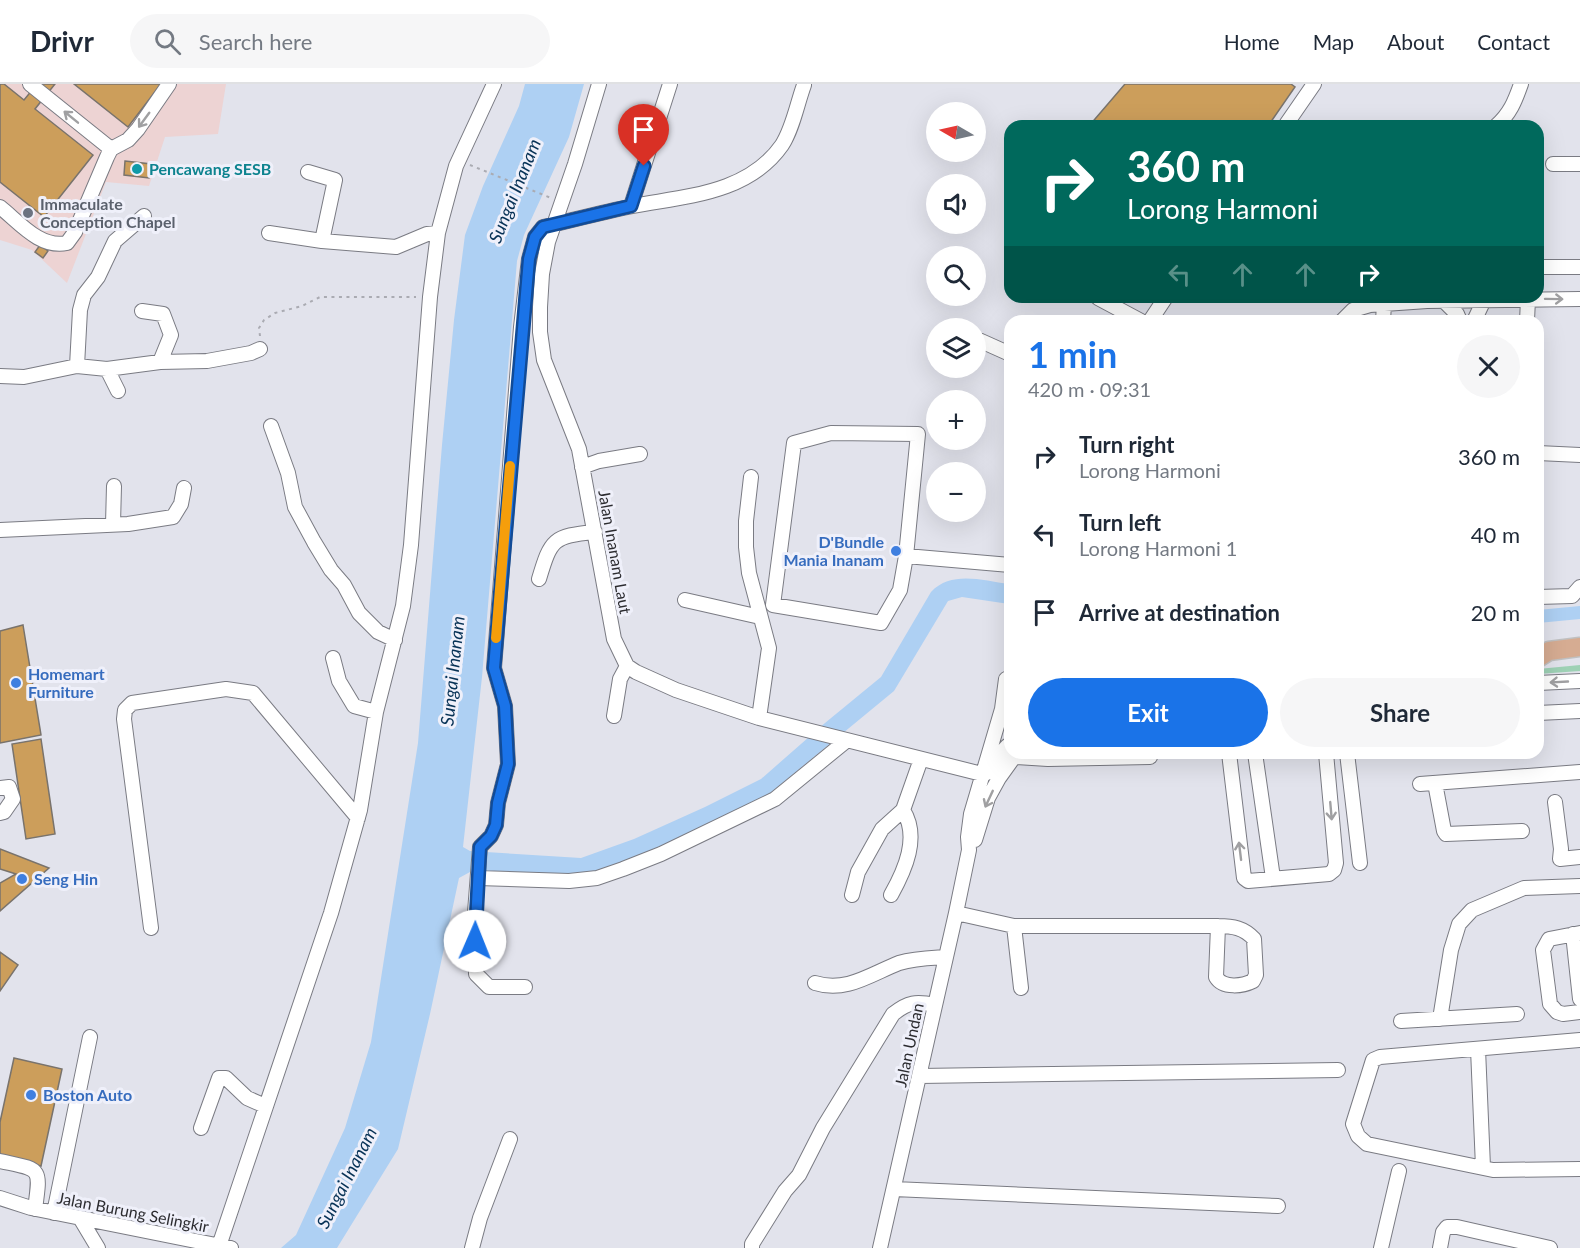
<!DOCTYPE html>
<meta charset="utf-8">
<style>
:root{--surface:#fff;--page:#f6f6f7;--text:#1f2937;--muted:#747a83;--line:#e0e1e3;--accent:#1a73e8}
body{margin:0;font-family:Lato,sans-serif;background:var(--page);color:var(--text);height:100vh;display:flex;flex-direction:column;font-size:22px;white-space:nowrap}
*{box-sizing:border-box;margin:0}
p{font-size:20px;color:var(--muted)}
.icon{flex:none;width:33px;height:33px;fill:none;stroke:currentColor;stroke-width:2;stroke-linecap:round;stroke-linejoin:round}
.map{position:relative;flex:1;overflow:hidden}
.details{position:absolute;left:1004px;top:231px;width:540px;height:444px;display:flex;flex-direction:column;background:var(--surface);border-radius:18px;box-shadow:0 6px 24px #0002}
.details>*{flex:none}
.hud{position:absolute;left:1004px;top:36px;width:540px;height:183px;border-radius:18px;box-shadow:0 6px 24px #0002;background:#00695c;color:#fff;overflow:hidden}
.needle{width:39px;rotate:279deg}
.fabs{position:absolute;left:926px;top:18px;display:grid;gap:12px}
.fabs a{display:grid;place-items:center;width:60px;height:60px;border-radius:50%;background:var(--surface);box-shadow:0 6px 24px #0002;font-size:30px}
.pin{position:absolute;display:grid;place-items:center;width:51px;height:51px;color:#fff;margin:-62px -26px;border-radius:50% 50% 50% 0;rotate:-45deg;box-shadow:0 0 6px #0007}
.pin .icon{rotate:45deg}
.me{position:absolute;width:66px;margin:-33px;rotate:1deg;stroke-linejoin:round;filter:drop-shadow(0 0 4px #0008)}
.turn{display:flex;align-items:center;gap:21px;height:126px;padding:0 24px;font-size:27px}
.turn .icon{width:78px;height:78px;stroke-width:2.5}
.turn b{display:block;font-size:42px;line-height:51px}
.lanes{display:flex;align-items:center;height:57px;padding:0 24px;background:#0003;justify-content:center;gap:30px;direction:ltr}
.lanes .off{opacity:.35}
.round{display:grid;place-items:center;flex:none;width:63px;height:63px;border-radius:32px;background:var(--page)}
.headline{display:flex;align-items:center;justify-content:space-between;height:102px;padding:0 24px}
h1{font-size:36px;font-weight:700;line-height:45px;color:var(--accent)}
.cta{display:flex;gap:12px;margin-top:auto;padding:12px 24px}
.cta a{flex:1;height:69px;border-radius:36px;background:var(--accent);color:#fff;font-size:24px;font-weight:700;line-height:69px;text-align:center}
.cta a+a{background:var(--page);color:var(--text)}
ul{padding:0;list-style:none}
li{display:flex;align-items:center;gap:18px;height:78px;padding:0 24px}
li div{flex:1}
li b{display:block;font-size:22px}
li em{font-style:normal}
header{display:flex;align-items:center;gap:36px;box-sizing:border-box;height:84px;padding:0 30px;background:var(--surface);border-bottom:2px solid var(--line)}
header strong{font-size:28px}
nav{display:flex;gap:33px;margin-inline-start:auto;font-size:21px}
.search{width:420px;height:54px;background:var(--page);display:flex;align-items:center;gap:15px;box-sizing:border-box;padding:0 21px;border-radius:33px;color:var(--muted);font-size:22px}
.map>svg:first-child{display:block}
.commercial{fill:#edd3d3}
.green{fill:#9ed1b5}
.water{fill:#aed0f3}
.building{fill:#cc9e5b;stroke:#79736c;stroke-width:1.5}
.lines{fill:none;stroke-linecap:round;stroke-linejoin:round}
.minor-casing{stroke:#7a7b83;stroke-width:16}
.major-casing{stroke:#c0c0c1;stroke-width:21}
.path{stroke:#aaabb2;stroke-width:2;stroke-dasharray:3 4.5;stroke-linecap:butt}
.minor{stroke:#fff;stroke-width:14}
.major{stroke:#d6ac92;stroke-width:18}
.oneway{stroke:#a0a0a2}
.route-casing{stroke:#114b97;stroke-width:15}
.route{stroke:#1a73e8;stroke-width:10}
.slow{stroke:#f59e0b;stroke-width:10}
.culture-dot{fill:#0f9aa8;stroke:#eff0fa;stroke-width:2}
.worship-dot{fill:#6b7280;stroke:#eff0fa;stroke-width:2}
.shop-dot{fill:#3f7fe0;stroke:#eff0fa;stroke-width:2}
.labels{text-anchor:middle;stroke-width:6;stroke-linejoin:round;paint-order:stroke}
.culture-label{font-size:16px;font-weight:bold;fill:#0d838f;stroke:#eff0fa;text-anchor:start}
.worship-label{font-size:16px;font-weight:bold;fill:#5b616d;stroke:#eff0fa;text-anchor:start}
.shop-label{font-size:16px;font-weight:bold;fill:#366cbe;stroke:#eff0fa;text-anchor:start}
.street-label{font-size:16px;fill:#2c2c30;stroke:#eff0fa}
.water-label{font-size:18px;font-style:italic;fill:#073256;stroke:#eff0fa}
</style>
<header>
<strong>Drivr</strong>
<div class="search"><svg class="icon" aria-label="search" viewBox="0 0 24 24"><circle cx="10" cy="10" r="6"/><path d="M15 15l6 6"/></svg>Search here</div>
<nav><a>Home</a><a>Map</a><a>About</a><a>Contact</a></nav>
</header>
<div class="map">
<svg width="1580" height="1164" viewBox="0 0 1580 1164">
<rect width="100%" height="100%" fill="#e2e3ec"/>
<path class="commercial" d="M0 0H226L218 50 165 53 149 102 106 98 67 199 32 166 0 156Z"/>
<path class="green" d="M1580 581V587L1538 590V585Z"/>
<path class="water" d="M525 0H584L569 53 524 151 517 177 482 593 463 763 470 767 581 774 634 755 705 723 761 695 825 639 881 593 931 508C952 486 983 497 1009 500V520L962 513 948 517 894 607 769 710 664 763 599 787 581 791 470 788 459 794 430 930 398 1065 337 1164H281L296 1151 345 1044 371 958 418 659 442 361 454 236 465 151 483 102 519 22Z
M1580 522V535L1538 539V526Z"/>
<path class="building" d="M0 0H4L24 16 37 0H55L35 25 93 71 44 133 0 98Z
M74 0H161L128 43Z
M1125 0H1291L1295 3 1268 42H1089Z
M125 77 151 80 149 94 124 91Z
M40 161 48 167 43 174 35 168Z
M23 541 41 651 0 659V547Z
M41 655 55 750 26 755 12 660Z
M0 765 49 784 0 827V799L16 790 0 785Z
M0 868 18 881 0 907Z
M14 974 62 985 41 1082 0 1072V1038Z"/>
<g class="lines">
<g class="minor-casing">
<path id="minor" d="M30 0 111 65
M599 0 575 80 548 158 542 190 540 223V248L544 276 579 365 614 555 627 582 636 588 676 606 759 634 982 690
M1285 42 1314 0
M1496 42C1510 30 1515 17 1521 0
M1553 80H1580
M308 88 335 96 322 157
M631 122 670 0
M0 123C19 138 40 165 67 159L75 148 107 73 111 65 128 56 138 45 169 0
M269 149 322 157 396 163 427 150 438 149
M1538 183H1580
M1098 214 1141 237
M1444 217 1457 230 1460 237
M142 227 163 230 171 251 160 278
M1150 237 1166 213
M1342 237 1353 226 1370 221 1427 217 1580 215
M1383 237 1384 220
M1474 237 1484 216
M1527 237 1528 215
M975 256 981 257 1010 270
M77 282 80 226 84 211 98 193 115 157 144 132
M107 285 118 307
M0 292 24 293 77 282 107 285 160 278 207 277 251 269 260 265
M271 342 288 389 295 423 314 458 331 486 344 501 359 529 378 548 395 556
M831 349 918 350 906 472 900 506 881 539 773 521 794 359Z
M1538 369 1580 371
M582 383 599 377 640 370
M751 393 746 437V463L749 489 769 564 759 634
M113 440 114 402
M0 446 128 440 173 433 181 420 184 404
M906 472 1010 481
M539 495C551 455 553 452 595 448
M1538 513 1572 512 1580 503
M685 516 760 533
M333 574 339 597 354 622 376 628
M1538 599 1580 597
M1538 629 1580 627
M614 632 620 595 627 582
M1229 669 1244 794 1248 797 1329 790 1334 786 1336 779 1326 669
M1255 669 1273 794
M1347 669 1360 779
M1015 673 1048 675 1150 673
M985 690C997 684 998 667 1010 660
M1435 699 1444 747 1446 750 1522 747
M1420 700 1580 688
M0 704 9 703 13 715 4 728 0 729
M1555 718 1561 765 1560 775 1580 773
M975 756 988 714 999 694 1017 669
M478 794 569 797 597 794 623 785 661 770 775 715 846 657
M852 811 858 788 882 745 903 726 921 675
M891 811C905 786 920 753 903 726
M956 829 1014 842H1218C1233 842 1244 844 1254 855L1256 891 1253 897C1243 902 1223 905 1216 893L1218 842
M1014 842 1021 904
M151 844 124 635 125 626 132 619 226 605 253 609 358 734
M1580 849 1549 855 1543 866 1550 920 1557 928 1563 930 1580 928
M1573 850 1580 915
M815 899C846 909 871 890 899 879 915 874 930 874 946 873
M525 903H489L476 890 474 841 480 763 491 752 496 741 498 719 508 680 505 622 494 584 521 243 529 175 535 153 543 143C573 136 603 128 633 122 685 112 748 110 782 61 793 44 797 20 804 1
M1440 935 1451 866 1459 840 1472 826 1524 804 1580 802
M1401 937 1517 930
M1580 956 1380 973 1373 976 1353 1040 1358 1052 1367 1060 1493 1086 1580 1085
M1478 965 1483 1083
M920 992 1338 986
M201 1044 219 994H226L247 1014 265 1022
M0 1077C41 1086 41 1082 35 1125
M894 1105 1278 1122
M0 1114 31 1124 231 1164
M54 1129 90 953
M80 1134 98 1164
M219 1162 331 829 360 726 376 628 403 522 411 461 430 213 438 149 456 82 494 0
M472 1164 480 1134 510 1055
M752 1164V1160L785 1107 799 1091 823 1044 893 930C908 918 916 917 935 921
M880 1164 956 829 969 766 968 753 971 730 1002 625 1006 595
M1381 1164 1399 1087
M1440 1164 1443 1148 1447 1143H1457L1550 1164"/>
</g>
<g class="major-casing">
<path id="major" d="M1538 574 1549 567 1580 563"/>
</g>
<path class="path" d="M470 81 551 114
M260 252 259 244 264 236 275 229 302 222 320 213H416"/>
<use href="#minor" class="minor"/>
<use href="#major" class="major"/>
</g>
<defs><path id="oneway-shaft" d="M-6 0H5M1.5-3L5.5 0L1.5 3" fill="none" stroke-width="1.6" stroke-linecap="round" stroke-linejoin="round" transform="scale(1.5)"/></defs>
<g class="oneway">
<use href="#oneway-shaft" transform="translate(71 33) rotate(-141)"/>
<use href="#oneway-shaft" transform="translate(144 36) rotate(126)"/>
<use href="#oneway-shaft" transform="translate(1554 215) rotate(1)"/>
<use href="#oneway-shaft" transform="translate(1559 598) rotate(177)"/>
<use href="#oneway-shaft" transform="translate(989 715) rotate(115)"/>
<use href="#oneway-shaft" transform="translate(1331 727) rotate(85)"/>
<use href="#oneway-shaft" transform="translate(1240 767) rotate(-97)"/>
</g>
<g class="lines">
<g class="route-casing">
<path id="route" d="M475 857 480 763 491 752 496 741 498 719 508 680 505 622 494 584 529 175 535 153 543 143 631 122 644 82"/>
</g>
<use href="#route" class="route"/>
<path class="slow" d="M496 554 510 382"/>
</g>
<circle class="culture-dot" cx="137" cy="85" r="6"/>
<circle class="worship-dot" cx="28" cy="129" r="6"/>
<g class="shop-dot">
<circle cx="896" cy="467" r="6"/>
<circle cx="16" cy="599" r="6"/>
<circle cx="22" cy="795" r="6"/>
<circle cx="31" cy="1011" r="6"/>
</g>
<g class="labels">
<g class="culture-label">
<text x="149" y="91">Pencawang SESB</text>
</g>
<g class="worship-label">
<text x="40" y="126">Immaculate<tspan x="40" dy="18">Conception Chapel</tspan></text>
</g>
<g class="shop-label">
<text x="884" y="464" text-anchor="end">D'Bundle<tspan x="884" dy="18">Mania Inanam</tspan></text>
<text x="28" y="596">Homemart<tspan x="28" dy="18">Furniture</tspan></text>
<text x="34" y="801">Seng Hin</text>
<text x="43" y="1017">Boston Auto</text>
</g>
<g class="street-label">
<text transform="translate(615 468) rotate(80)" y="6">Jalan Inanam Laut</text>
<text transform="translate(909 961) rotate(-78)" y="6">Jalan Undan</text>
<text transform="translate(133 1128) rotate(11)" y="6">Jalan Burung Selingkir</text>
</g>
<g class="water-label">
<text transform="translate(515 107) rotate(-68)" y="6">Sungai Inanam</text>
<text transform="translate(453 587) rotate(-84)" y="6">Sungai Inanam</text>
<text transform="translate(347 1094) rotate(-63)" y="6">Sungai Inanam</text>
</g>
</g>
</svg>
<div class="fabs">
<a><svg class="needle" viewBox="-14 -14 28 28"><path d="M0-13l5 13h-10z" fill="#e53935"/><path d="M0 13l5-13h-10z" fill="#747a83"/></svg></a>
<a><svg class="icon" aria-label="sound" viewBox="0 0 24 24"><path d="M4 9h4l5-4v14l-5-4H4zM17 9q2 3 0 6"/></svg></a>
<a><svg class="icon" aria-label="search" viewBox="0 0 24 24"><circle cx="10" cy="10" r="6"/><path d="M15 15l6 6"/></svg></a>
<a><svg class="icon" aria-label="layers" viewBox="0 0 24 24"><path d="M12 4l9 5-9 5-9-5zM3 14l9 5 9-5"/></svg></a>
<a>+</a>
<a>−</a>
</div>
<div class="pin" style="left:644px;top:82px;background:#d93025"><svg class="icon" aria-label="arrive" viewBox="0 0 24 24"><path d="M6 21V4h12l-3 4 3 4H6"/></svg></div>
<svg class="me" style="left:475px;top:857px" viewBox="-20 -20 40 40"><circle r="19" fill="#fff"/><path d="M0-13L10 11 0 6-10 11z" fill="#1a73e8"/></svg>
<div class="hud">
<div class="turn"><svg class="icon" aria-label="right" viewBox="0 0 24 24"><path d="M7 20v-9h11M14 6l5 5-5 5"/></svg><div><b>360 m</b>Lorong Harmoni</div></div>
<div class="lanes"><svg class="icon off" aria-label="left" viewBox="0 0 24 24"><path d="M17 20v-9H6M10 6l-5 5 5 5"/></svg><svg class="icon off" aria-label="ahead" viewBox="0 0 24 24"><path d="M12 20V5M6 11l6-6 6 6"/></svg><svg class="icon off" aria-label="ahead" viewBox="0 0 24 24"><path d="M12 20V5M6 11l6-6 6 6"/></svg><svg class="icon" aria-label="right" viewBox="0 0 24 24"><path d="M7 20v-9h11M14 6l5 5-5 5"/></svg></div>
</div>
<section class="details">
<div class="headline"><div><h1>1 min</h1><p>420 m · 09:31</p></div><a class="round"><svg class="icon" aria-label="close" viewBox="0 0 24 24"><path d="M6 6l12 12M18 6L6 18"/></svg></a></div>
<ul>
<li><svg class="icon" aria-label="right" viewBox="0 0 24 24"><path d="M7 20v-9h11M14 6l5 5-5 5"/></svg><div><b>Turn right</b><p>Lorong Harmoni</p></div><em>360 m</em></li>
<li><svg class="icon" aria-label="left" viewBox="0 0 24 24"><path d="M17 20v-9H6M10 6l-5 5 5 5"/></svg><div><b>Turn left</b><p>Lorong Harmoni 1</p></div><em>40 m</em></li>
<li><svg class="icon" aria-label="arrive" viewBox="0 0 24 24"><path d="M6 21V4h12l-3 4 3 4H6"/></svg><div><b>Arrive at destination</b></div><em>20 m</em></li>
</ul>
<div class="cta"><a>Exit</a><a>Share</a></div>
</section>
</div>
